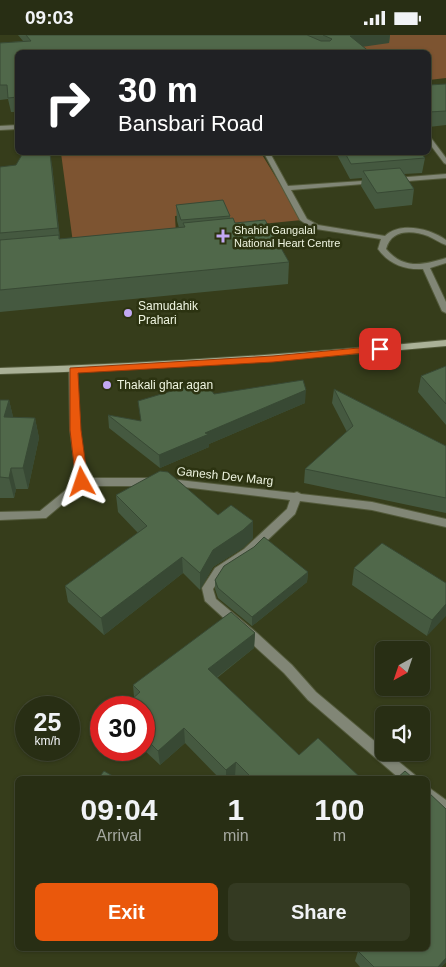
<!DOCTYPE html>
<style>
:root{--surface:#282e14;--page:#343a22;--text:#f1f3f6;--muted:#a5a8a0;--line:#444a34;--accent:#ea580c}
body{margin:0;font-family:Arial,sans-serif;background:var(--page);color:var(--text);height:100vh;display:flex;flex-direction:column;font-size:19px;white-space:nowrap}
*{box-sizing:border-box;margin:0}
p{font-size:16px;color:var(--muted)}
.icon{flex:none;width:28px;height:28px;fill:none;stroke:currentColor;stroke-width:2;stroke-linecap:round;stroke-linejoin:round}
.map{position:relative;flex:1;overflow:hidden}
.panel{position:absolute;left:15px;top:741px;width:415px;height:175px;display:flex;flex-direction:column;background:var(--surface);border-radius:8px;box-shadow:0 1px 4px #0004,0 0 0 1px var(--line)}
.panel>*{flex:none}
.top-card{position:absolute;left:15px;top:15px;width:416px;height:105px;border-radius:8px;box-shadow:0 1px 4px #0004,0 0 0 1px var(--line);background:#202124;color:#fff;overflow:hidden}
.needle{width:32px;rotate:220deg}
.fabs{position:absolute;left:375px;top:606px;display:grid;gap:10px}
.fabs a{display:grid;place-items:center;width:55px;height:55px;border-radius:8px;background:var(--surface);box-shadow:0 1px 4px #0004,0 0 0 1px var(--line);font-size:25px}
.speed{position:absolute;left:15px;top:661px;display:flex;gap:10px;font-size:25px;font-weight:700;text-align:center}
.speed>*{display:grid;place-content:center;width:65px;height:65px;border-radius:50%;background:var(--surface);box-shadow:0 1px 4px #0004,0 0 0 1px var(--line);line-height:1}
.speed small{font-size:12px;font-weight:400}
.speed .limit{border:8px solid #d22;background:#fff;color:#111}
.pin{position:absolute;display:grid;place-items:center;width:42px;height:42px;color:#fff;margin:-21px;border-radius:10px;box-shadow:0 2px 8px #0006}
.me{position:absolute;width:55px;margin:-28px;rotate:355deg;stroke-linejoin:round;filter:drop-shadow(0 0 4px #0008)}
.turn{display:flex;align-items:center;gap:18px;height:105px;padding:0 20px;font-size:22px}
.turn .icon{width:65px;height:65px;stroke-width:2.5}
.turn b{display:block;font-size:35px;line-height:42px}
.eta{display:flex;justify-content:space-evenly;align-items:center;height:85px;text-align:center}
.eta b{font-size:30px;font-weight:800;line-height:35px}
.button{display:flex;gap:10px;margin-top:auto;padding:10px 20px}
.button a{flex:1;height:58px;border-radius:8px;background:var(--accent);color:#fff;font-size:20px;font-weight:800;line-height:58px;text-align:center}
.button a+a{background:var(--page);color:var(--text)}
.status{display:flex;justify-content:space-between;align-items:center;height:35px;padding:0 25px;background:var(--surface);direction:ltr}
.status svg{height:14px;fill:currentColor}
.map>svg:first-child{display:block}
.green{fill:#7d5431}
.lines{fill:none;stroke-linecap:round;stroke-linejoin:round}
.service-casing{stroke:#535a3b;stroke-width:2}
.minor-casing{stroke:#535a3b;stroke-width:2}
.tertiary-casing{stroke:#535a3b;stroke-width:2}
.secondary-casing{stroke:#535a3b;stroke-width:2}
.service{fill:#818676;fill-rule:evenodd}
.minor{fill:#818676;fill-rule:evenodd}
.tertiary{fill:#818676;fill-rule:evenodd}
.secondary{fill:#aab197;fill-rule:evenodd}
.wall{fill:#455940}
.shaded-wall{fill:#384934}
.building{fill:#50684a;stroke:#384934}
.route{fill:#ea580c;stroke:#983908}
.poi-dot{fill:#c2a8f3;stroke:#2c3311;stroke-width:2}
.labels{text-anchor:middle;stroke-width:5;stroke-linejoin:round;paint-order:stroke}
.far-poi-label{font-size:11px;fill:#eef4e0;stroke:#2c3311;text-anchor:start}
.poi-label{font-size:12px;fill:#eef4e0;stroke:#2c3311;text-anchor:start}
.street-label{font-size:12px;fill:#eef4e0;stroke:#2c3311}
</style>
<div class="status"><b>09:03</b><svg viewBox="0 0 49 12"><path d="M0 12V9h3v3zM5 12V6h3v6zM10 12V3h3v9zM15 12V0h3v12zM26 1h20v11H26zM47 4h2v5h-2z"/></svg></div>
<div class="map">
<svg width="446" height="932" viewBox="0 0 446 932">
<rect width="100%" height="100%" fill="#363d1b"/>
<path class="green" d="M356 0H446V43L429 45V18L335 17Z
M61 118H261L302 185 231 192 223 176 175 181 176 199 73 208Z"/>
<g class="lines">
<g class="service-casing">
<path id="service" d="M18 90V94L0 95V91Z
M264 118H270L288 151 377 145 378 146 375 148 291 155 307 184 318 190 385 201C400 186 431 194 446 205V210C440 208 435 204 428 201 412 195 391 194 386 214 404 235 423 230 446 223V228L430 233 446 267V278L442 276 423 234C404 235 389 229 378 214L381 204 316 194 257 200V196H260L309 191 300 185Z
M446 139V143L395 147 392 145 395 143Z"/>
</g>
<g class="minor-casing">
<path id="minor" d="M73 332 77 335 80 395 86 443H153L158 447 153 451H84L46 483 0 485V477L40 476 77 446 70 395 69 335Z
M170 444 294 458 297 457 301 459 372 467 446 484V492L372 475 300 466 295 479 252 520 223 539 213 554 216 564 257 598 292 630 316 657 384 714V718H388L415 740 416 744H400L308 665 284 638 205 566 202 553 215 533 244 514 287 474 290 465 167 450 165 448 167 446Z
M428 752 446 765V779L428 766Z"/>
</g>
<g class="tertiary-casing">
<path id="tertiary" d="M429 102 431 103 446 123V129L444 128 429 108Z"/>
</g>
<g class="secondary-casing">
<path id="secondary" d="M446 305V311C298 324 149 335 0 339V333C149 329 298 319 446 305Z"/>
</g>
<use href="#service" class="service"/>
<use href="#minor" class="minor"/>
<use href="#tertiary" class="tertiary"/>
<use href="#secondary" class="secondary"/>
</g>
<path class="wall" d="M18 0H390L389 8 18 18V77H11L8 64 0 65V8L23 6Z
M446 49V90L429 92V50Z
M336 118H421L425 123 422 138 404 139 414 154 412 170 375 174 361 151 362 143 350 144Z
M52 130 60 204 179 193 177 186 176 170 230 181V183L235 188 289 227 288 249 0 277V132Z
M446 331V390L418 357 421 341Z
M334 354 446 411V478L304 448 305 434 347 397 332 368Z
M214 359 305 368 209 409V412L160 433 109 393 108 380 140 386Z
M0 365H9L13 382 35 383 39 403 28 454H16L14 463H0Z
M116 460 253 486V503L243 513 213 532 200 555 183 538 104 600 68 567 65 551 138 498 118 477Z
M354 533 446 548 427 601 352 550Z
M308 537 307 547 252 591 218 563 215 554V545Z
M255 598 254 613 217 643 299 720 362 744H238L235 741 232 744H220L185 708 160 730 144 715V672L134 662 133 650Z
M446 774V927L441 932H360L355 926 358 916 428 914Z"/>
<path class="shaded-wall" d="M355 0H390L389 8 348 14 350 1Z
M50 118 52 130 61 214 58 193Z
M306 355 305 368 209 409V412L160 433 159 420 205 398Z
M9 365 14 386 4 382Z
M35 383 39 403 28 454 23 433Z
M11 433 16 454 14 463 9 443Z
M253 486V503L243 513 213 532 200 555V538L213 515Z
M182 522 183 538 104 600 101 583Z
M308 537 307 547 252 591V582Z
M446 569V581L427 601 432 585Z
M255 598 254 613 208 649V634Z
M184 693 185 708 160 730 158 716Z
M236 727 235 741 232 744H226V735Z
M446 923V927L441 932H438Z"/>
<path class="building" d="M26 0H307L321 6H330L332 4 323 0H355L350 1 371 18H18V62L8 63 7 50H0V8L31 6Z
M446 49V76L429 77V50Z
M23 118H50L58 193 0 198V132L16 130Z
M345 118H421L425 123 351 129Z
M400 133 414 154 377 158 363 136Z
M223 165 230 181 181 185 176 170Z
M233 183 235 188 265 185 289 227 0 255V205L59 200V204L185 192 183 188Z
M446 331V369L421 341Z
M303 345 306 355 205 398 209 399 159 420 108 380 141 386 138 366 205 346 214 359Z
M334 354 446 411V463L305 434 353 391Z
M0 365H9L4 382 35 383 23 433H11L9 443 0 442Z
M160 436 168 437 218 480 231 470 253 486 243 495 213 515 200 538 182 522 101 583 65 551 147 491 116 460Z
M264 502 308 537 252 582 218 553 215 545 224 531 254 512Z
M382 508 446 548V569L432 585 354 533Z
M231 577 255 598 208 634 299 720 318 703 362 744H253L236 727 226 735 184 693 158 716 144 702V672H123L140 657 133 650Z
M104 736 118 744H98Z
M405 736 414 744H396Z
M428 757 446 774V923L438 932H374L358 916 360 914H428Z"/>
<path class="route" d="M380 311 384 312V316L273 327 78 338 81 395 88 447 82 451 76 447 70 395V333L273 321Z"/>
<g class="poi-dot">
<path d="M220.5 193.5h5v5h5v5h-5v5h-5v-5h-5v-5h5z"/>
<circle cx="128" cy="278" r="5"/>
<circle cx="107" cy="350" r="5"/>
</g>
<g class="labels">
<g class="far-poi-label">
<text x="234" y="199">Shahid Gangalal<tspan x="234" dy="13">National Heart Centre</tspan></text>
</g>
<g class="poi-label">
<text x="138" y="275">Samudahik<tspan x="138" dy="14">Prahari</tspan></text>
<text x="117" y="354">Thakali ghar agan</text>
</g>
<g class="street-label">
<text transform="translate(225 441) rotate(6)" y="4">Ganesh Dev Marg</text>
</g>
</g>
</svg>
<div class="fabs">
<a><svg class="needle" viewBox="-14 -14 28 28"><path d="M0-13l5 13h-10z" fill="#e53935"/><path d="M0 13l5-13h-10z" fill="#a5a8a0"/></svg></a>
<a><svg class="icon" aria-label="sound" viewBox="0 0 24 24"><path d="M4 9h4l5-4v14l-5-4H4zM17 9q2 3 0 6"/></svg></a>
</div>
<div class="speed"><div>25<small>km/h</small></div><div class="limit">30</div></div>
<div class="pin" style="left:380px;top:314px;background:#d93025"><svg class="icon" aria-label="arrive" viewBox="0 0 24 24"><path d="M6 21V4h12l-3 4 3 4H6"/></svg></div>
<svg class="me" style="left:82px;top:447px" viewBox="-20 -20 40 40"><path d="M0-17L14 15 0 8-14 15z" fill="#ea580c" stroke="#fff" stroke-width="4"/></svg>
<div class="top-card">
<div class="turn"><svg class="icon" aria-label="right" viewBox="0 0 24 24"><path d="M7 20v-9h11M14 6l5 5-5 5"/></svg><div><b>30 m</b>Bansbari Road</div></div>
</div>
<section class="panel">
<div class="eta">
<div><b>09:04</b><p>Arrival</p></div>
<div><b>1</b><p>min</p></div>
<div><b>100</b><p>m</p></div>
</div>
<div class="button"><a>Exit</a><a>Share</a></div>
</section>
</div>
